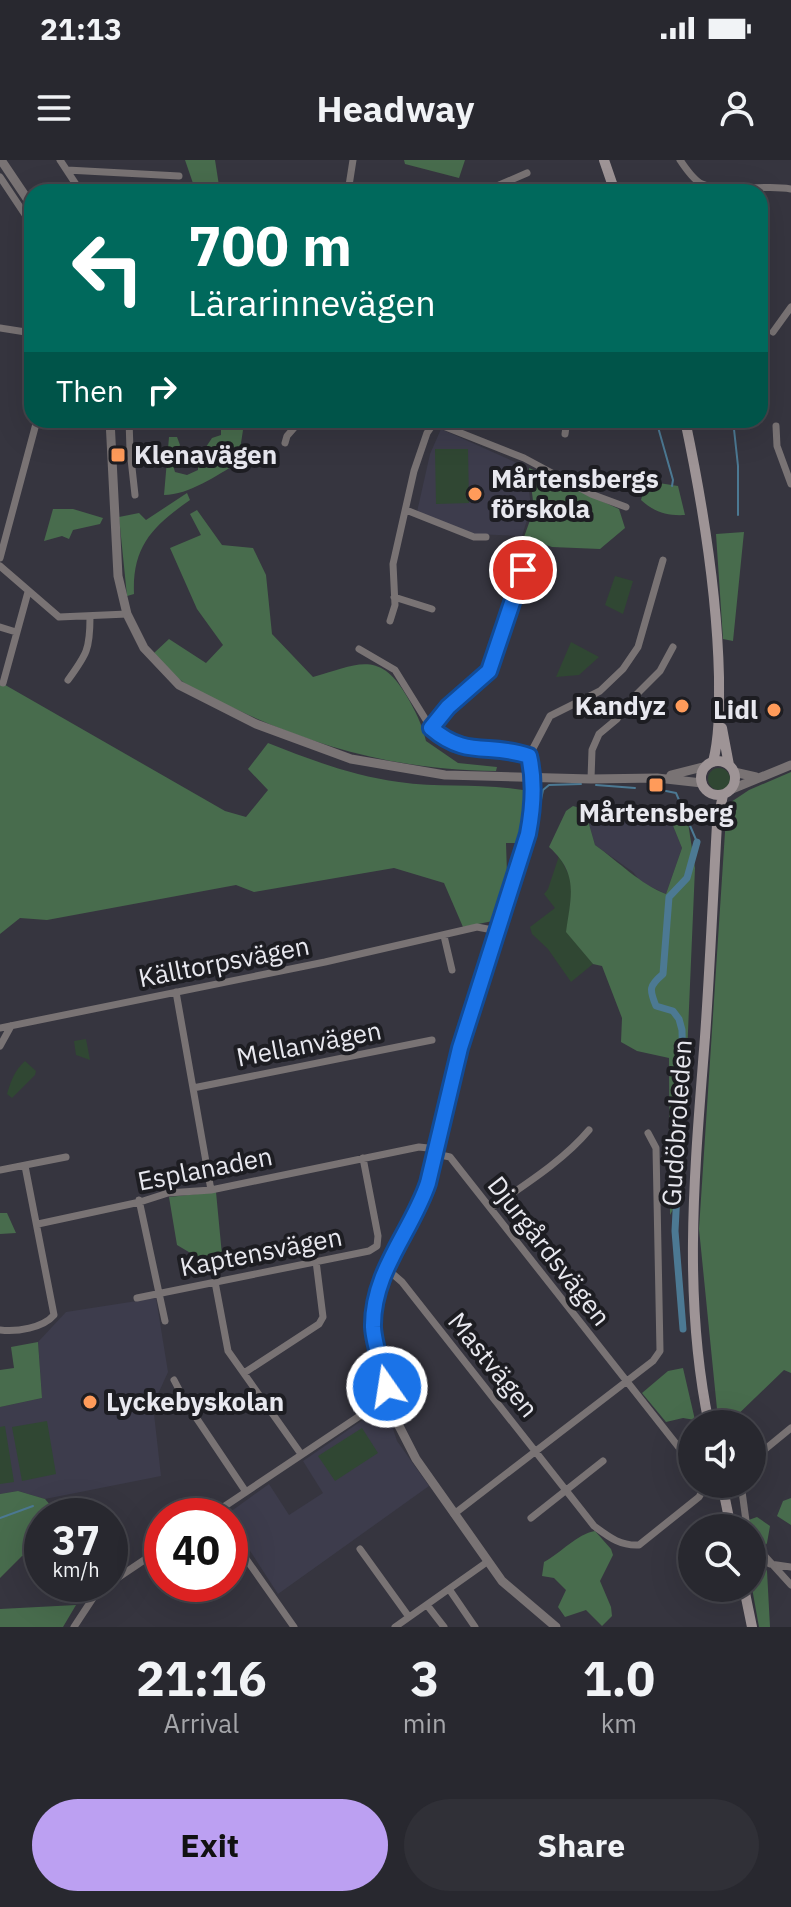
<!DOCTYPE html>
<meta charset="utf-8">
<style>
:root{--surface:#28282f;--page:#303037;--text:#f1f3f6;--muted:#a5a6aa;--line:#44444b;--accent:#bca0f2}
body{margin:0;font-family:"IBM Plex Sans",sans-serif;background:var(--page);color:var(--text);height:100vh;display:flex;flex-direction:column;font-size:30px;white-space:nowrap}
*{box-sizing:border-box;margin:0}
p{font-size:26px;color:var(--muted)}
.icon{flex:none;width:44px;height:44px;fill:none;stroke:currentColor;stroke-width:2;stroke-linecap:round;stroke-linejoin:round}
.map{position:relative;height:1467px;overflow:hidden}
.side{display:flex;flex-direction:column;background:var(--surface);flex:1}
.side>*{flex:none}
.hud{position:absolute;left:24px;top:24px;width:744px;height:244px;border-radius:24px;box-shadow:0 8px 32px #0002,0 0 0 2px var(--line);background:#00695c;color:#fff;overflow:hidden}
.tools{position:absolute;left:678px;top:1250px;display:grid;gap:16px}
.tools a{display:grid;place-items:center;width:88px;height:88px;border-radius:50%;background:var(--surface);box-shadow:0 8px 32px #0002,0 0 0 2px var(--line);font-size:40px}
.speed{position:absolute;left:24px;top:1338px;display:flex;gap:16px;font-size:40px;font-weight:700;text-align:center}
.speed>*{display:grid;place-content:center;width:104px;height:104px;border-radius:50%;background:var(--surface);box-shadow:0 8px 32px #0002,0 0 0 2px var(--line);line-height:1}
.speed small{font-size:20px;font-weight:400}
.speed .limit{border:12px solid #d22;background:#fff;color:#111}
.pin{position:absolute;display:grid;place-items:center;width:68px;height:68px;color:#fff;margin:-34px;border:4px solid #fff;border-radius:50%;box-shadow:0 2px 8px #0007}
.me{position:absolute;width:88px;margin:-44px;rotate:347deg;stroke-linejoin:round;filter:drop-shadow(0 0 6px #0008)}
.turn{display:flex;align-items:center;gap:28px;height:168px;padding:0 32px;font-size:36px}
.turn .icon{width:104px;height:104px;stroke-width:2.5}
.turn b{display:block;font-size:56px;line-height:68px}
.then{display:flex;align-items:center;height:76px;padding:0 32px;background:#0003;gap:16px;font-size:30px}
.eta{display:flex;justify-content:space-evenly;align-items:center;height:136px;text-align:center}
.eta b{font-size:48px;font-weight:800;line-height:56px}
.action{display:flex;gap:16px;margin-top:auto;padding:16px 32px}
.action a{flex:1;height:92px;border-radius:48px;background:var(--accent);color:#111;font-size:32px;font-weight:800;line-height:92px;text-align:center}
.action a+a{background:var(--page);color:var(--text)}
.status{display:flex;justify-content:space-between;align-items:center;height:56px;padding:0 40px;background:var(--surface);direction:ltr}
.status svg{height:22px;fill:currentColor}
header{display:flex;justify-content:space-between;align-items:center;height:104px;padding:0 32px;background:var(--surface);font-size:36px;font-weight:800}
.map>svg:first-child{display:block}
.built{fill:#3d3c4c}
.green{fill:#304733}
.forest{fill:#486c4d}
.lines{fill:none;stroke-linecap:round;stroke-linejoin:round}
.stream{stroke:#4c7993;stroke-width:2}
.canal{stroke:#4c7993;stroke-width:7}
.minor{stroke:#797374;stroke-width:7}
.tertiary{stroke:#797374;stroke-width:9}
.secondary{stroke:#9e9496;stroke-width:10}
.route-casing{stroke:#114b97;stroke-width:20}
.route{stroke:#1a73e8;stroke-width:14}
.poi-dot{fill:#ff9b5a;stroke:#1d1d22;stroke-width:3}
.labels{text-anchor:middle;stroke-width:8;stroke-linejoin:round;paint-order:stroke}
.poi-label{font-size:26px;font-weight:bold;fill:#e8e8ef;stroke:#1d1d22;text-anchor:start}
.street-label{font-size:26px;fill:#e8e8ef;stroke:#1d1d22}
</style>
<div class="status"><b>21:13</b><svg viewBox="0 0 49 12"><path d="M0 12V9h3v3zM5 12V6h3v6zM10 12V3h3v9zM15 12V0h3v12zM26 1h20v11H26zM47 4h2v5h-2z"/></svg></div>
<header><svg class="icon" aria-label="menu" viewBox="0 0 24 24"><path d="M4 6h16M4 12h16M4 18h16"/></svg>Headway<svg class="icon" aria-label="person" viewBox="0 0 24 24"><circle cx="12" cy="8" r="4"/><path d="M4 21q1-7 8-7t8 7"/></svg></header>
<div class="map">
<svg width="791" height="1467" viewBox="0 0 791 1467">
<rect width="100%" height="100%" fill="#36353f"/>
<path class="built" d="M441 269 526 307 531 347 522 376 475 374 417 352 430 294Z
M614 647 667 651 682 688 666 734 641 722 633 712 595 685 589 664 594 652 609 653Z
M156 1138 168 1212 153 1245 161 1316 45 1339 18 1331 0 1334V1247L42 1238 38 1182 66 1152Z
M386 1248 397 1281 429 1326 278 1434 230 1360V1356L226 1355 269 1324 289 1355 323 1333 303 1301 373 1253Z"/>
<path class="green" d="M435 289H468L469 343 436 344Z
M615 416 633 421 623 454 605 445Z
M571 482 599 497 579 515 556 517Z
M708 619a11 11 0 1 1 22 0a11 11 0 1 1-22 0Z
M559 696 573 723 567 772 593 804 571 822 548 789 532 774 530 767 555 748 544 734 548 729Z
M86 879 90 900 76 895 74 881Z
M25 901 36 911 35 915 12 938 7 934C11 921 14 911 25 901Z
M47 1261 56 1314 22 1321 12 1267Z
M5 1266 14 1322 0 1324V1267Z
M362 1268 378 1293 335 1321 318 1296Z"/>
<path class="forest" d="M185 0H215L220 32H196Z
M404 0H465L459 18 405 4Z
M221 260H239L243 270 238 303C217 315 189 335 164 335L169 277H177L180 285 172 302 175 312 187 315 198 310V299L212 278 221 275Z
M529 308 619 349 625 368 600 389 552 387 524 377 534 349Z
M646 321 678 326 685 355C667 356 654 352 641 340Z
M187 333 190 340C153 366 132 386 134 434L127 436 119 357 139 353 146 360Z
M53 349H73L103 358 100 364 73 370 69 379 62 376 44 381Z
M197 350 222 385 253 388 266 415 272 474 313 517C356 505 379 489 406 535 415 550 422 564 426 581L458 603 497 607 496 611C404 610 323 590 240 551 220 542 197 533 179 519 170 512 162 501 154 493L169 479 206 503 223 485 197 449 170 388 201 375 190 354Z
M744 372 733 481 723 479 716 374Z
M0 522 225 651 246 657 268 630 248 609 268 583C311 600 353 616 399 622 440 628 482 623 523 630 529 647 524 665 521 683H506L507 714 493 761 463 767 444 723 394 708 254 732 236 725 47 760 20 758 0 774Z
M791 612V1213L784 1210 728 1264H724L717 1249 699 1069 726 657 731 642 749 630Z
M672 644 687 656 695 708 681 1035 670 1055 669 898 637 891 621 882 622 858 602 806 593 804 566 772C571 736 579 714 549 687L566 651 573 646 594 652 589 664 595 685C619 702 640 724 666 734L682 688 667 651Z
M216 1032 222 1095 204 1101 177 1085 169 1037Z
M0 1053H7L16 1073 0 1074Z
M38 1182 42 1238 0 1247V1210L14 1208 11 1187Z
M683 1208 695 1260 683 1258 666 1262 642 1233 668 1211Z
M18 1331 45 1339 57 1353 54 1356H42L38 1394 22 1396 0 1418V1334Z
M791 1338V1365L777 1356 783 1341Z
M757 1357 770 1366 767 1383 759 1397 767 1411 770 1467H759L752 1428V1368H740V1363Z
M595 1371 611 1389 613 1395 600 1421 611 1447 612 1456 602 1466 586 1450 565 1457 558 1447 566 1430 554 1418 542 1416 544 1402C561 1393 577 1374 595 1371Z
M76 1445 63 1467H0V1449Z"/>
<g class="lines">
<path class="stream" d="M656 260 673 320 672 326
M733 260 738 306V355
M596 625 635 628
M666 631 676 633 697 682
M532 683 543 630 549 625 581 624
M0 1358 33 1346"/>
<path class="canal" d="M683 1169 675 1071 683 917 682 870 679 859 673 851 656 846C649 829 649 826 663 814L669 737 687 718 697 682"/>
<path class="minor" d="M60 0 81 32
M680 0C685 7 693 20 702 24 728 35 763 23 791 29
M67 10 179 16
M0 17 32 65
M348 32 353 0
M483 32 527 13
M0 168 32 173
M773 172 791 147
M129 260 130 290 135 335
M428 260 524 298 591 334 626 347
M776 266 777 286 791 324
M565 274 567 260
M285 283 287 276 301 260
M406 350 474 377H486
M0 398 37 260
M0 406 59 457 127 454
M394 437 432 449
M390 461 395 445 393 404 414 311 427 273 436 260
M0 467 16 472
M359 489 395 510 431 568 452 584 517 592 529 596
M68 520C87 494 90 489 90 457
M3 523 28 432
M431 568 448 547 489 511 533 382
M532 617 529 596 550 556 600 531 623 509 638 487 663 400
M591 619 592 590 599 574 617 559 623 548 660 511 673 487
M444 776 452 810
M176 832 211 1030
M0 868 325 802 477 767 498 771
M0 886 11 866
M193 928 432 880
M436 994 450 997 692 1304
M0 1010 66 997
M139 1040 165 1161
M491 1048C524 1025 563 1001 589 970
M38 1064 140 1042 168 1033 211 1030 419 987 437 989
M386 1108 402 1122 594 1366C609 1377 620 1386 639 1385L699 1337 704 1328 703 1324
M215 1122 228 1191 301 1294
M137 1138 369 1091 377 1086 378 1076 363 998
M0 1170C17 1172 43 1168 54 1155L25 1006
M244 1213 319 1164 323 1157 316 1101
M174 1220 185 1241 246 1332
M752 1300 791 1268
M741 1324 747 1368
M454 1354 653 1201 660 1191 656 988 648 973
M210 1356 376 1245 390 1241
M531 1358 603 1301
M230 1376 294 1467
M752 1382 791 1425
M360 1389 409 1457
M770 1404 791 1407
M110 1423 162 1388
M449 1429 475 1467
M427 1445 444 1467
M74 1467 97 1432 109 1424
M395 1467 487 1402"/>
<path class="tertiary" d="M1 0 32 46
M110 260 118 416 127 454 144 488 179 525 256 564 351 599 445 615 591 619 657 618 702 623
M734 612 756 617
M671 615 707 606
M532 617V655L528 674 460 888 434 1004 422 1041 386 1108 377 1139 373 1168 390 1241 397 1262 416 1299 502 1421 556 1467
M732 629 791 605"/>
<path class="secondary" d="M604 0 615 32
M685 260C703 345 717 430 719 517 719 546 720 574 713 602
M722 568 729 605
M701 618a17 17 0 1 1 34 0a17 17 0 1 1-34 0Z
M709 1264C682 1135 695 1006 705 877 710 806 713 735 717 664L723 635
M722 1324 731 1368
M744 1428 752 1467"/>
</g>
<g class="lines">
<g class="route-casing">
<path id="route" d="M387 1227C383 1208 374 1186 373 1167 372 1112 412 1071 428 1023L460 888 528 674C533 648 535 621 529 596 489 582 467 599 431 568L448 547 489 511 523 410"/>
</g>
<use href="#route" class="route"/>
</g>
<g class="poi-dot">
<rect x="110" y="287" width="16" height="16" rx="4"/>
<circle cx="475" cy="334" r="8"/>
<circle cx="682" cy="546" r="8"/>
<circle cx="774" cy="550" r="8"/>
<rect x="648" y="617" width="16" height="16" rx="4"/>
<circle cx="90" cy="1242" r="8"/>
</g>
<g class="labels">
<g class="poi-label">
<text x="134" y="304">Klenavägen</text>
<text x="491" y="328">Mårtensbergs<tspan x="491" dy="30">förskola</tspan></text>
<text x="666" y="555" text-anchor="end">Kandyz</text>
<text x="758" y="559" text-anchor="end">Lidl</text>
<text x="656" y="662" text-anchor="middle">Mårtensberg</text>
<text x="106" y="1251">Lyckebyskolan</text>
</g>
<g class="street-label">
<text transform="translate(224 802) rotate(-11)" y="9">Källtorpsvägen</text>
<text transform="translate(309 884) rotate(-11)" y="9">Mellanvägen</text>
<text transform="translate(677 963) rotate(-86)" y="9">Gudöbroleden</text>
<text transform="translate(205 1009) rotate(-11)" y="9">Esplanaden</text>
<text transform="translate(549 1091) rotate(52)" y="9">Djurgårdsvägen</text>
<text transform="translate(261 1092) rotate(-11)" y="9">Kaptensvägen</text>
<text transform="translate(493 1205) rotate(51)" y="9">Mastvägen</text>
</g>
</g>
</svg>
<div class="tools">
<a><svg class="icon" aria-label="sound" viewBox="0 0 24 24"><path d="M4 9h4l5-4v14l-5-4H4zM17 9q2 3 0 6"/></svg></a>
<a><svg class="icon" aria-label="search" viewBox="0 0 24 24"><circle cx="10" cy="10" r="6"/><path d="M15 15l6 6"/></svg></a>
</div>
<div class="speed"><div>37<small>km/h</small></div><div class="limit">40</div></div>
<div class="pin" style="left:523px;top:410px;background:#d93025"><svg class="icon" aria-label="arrive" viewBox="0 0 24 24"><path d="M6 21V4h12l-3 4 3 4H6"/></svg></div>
<svg class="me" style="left:387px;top:1227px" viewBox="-20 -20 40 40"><circle r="17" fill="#1a73e8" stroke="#fff" stroke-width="3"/><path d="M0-11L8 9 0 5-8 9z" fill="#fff"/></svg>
<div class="hud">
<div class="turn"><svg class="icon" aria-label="left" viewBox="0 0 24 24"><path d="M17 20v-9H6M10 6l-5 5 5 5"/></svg><div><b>700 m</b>Lärarinnevägen</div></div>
<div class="then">Then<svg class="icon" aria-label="right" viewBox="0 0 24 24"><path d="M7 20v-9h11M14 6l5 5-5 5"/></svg></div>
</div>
</div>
<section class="side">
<div class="eta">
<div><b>21:16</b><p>Arrival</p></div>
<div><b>3</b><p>min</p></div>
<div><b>1.0</b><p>km</p></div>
</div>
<div class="action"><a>Exit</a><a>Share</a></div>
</section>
